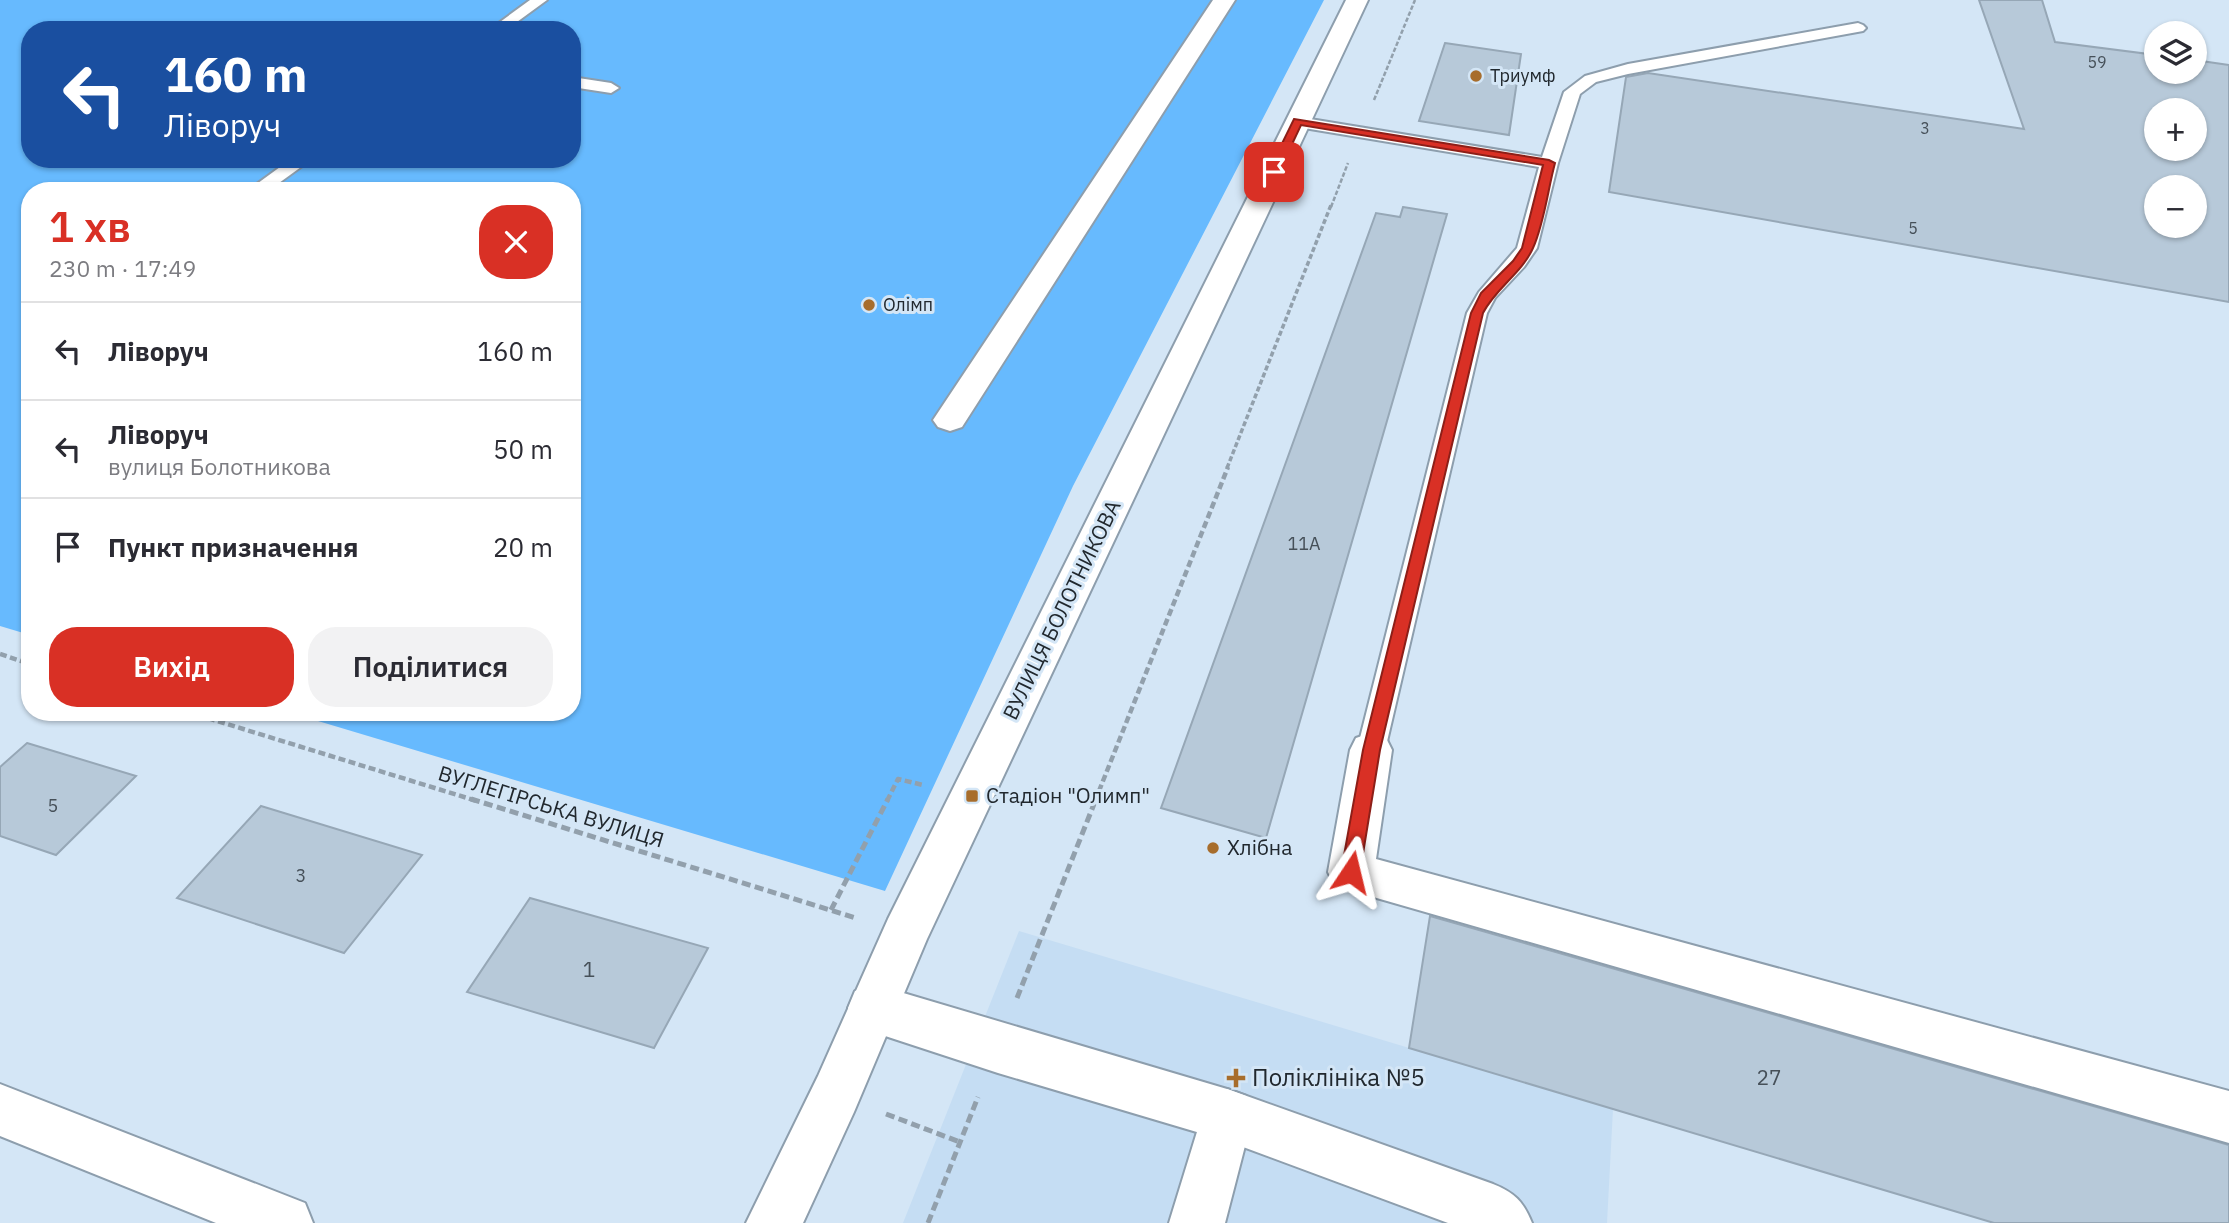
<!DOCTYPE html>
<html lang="uk">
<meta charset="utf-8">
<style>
:root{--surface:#fff;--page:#f2f2f3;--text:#2b2b33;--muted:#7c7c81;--line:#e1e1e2;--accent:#d93025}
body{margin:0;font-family:"IBM Plex Sans",sans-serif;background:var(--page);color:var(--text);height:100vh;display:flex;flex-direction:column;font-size:26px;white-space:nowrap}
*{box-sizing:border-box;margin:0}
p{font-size:23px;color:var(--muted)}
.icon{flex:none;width:38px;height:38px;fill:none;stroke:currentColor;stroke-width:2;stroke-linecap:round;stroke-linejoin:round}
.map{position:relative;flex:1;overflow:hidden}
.side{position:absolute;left:21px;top:182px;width:560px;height:539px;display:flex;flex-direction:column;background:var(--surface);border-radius:28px;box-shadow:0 2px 5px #0004}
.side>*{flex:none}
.banner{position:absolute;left:21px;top:21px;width:560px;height:147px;border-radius:28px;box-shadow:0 2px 5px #0004;background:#1a4fa0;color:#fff;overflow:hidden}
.controls{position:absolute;left:2144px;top:21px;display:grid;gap:14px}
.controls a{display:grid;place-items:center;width:63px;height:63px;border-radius:50%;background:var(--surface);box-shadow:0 2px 5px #0004;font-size:35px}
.pin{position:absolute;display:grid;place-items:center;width:60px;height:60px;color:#fff;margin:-30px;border-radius:14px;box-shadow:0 4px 10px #0006}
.me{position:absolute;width:77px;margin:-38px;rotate:10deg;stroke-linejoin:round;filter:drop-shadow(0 0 5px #0008)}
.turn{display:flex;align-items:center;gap:24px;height:147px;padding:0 28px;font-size:32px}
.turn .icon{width:91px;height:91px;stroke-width:2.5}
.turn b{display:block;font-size:49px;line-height:60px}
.round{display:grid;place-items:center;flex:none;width:74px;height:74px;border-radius:28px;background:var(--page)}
.headline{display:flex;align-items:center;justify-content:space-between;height:119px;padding:0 28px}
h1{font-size:42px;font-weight:600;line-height:52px;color:var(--accent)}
.button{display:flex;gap:14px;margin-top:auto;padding:14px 28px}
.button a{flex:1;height:80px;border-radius:28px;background:var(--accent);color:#fff;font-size:28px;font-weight:600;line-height:80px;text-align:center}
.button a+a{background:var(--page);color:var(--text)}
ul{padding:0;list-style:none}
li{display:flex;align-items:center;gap:21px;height:98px;padding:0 28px;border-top:2px solid var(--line)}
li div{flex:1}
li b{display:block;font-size:26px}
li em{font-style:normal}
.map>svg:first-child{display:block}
.built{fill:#c5ddf3}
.green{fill:#67bafe;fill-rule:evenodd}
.building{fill:#b7c9d9;stroke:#96a7b6;stroke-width:2;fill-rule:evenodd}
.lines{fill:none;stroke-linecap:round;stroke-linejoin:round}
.service-casing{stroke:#8d9ead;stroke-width:4}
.pedestrian-casing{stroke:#8d9ead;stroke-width:4}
.minor-casing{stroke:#8d9ead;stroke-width:4}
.secondary-casing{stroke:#8d9ead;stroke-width:4}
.path-far3{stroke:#92a0ac;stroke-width:2.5;stroke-dasharray:4.5 2;stroke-linecap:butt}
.path-far2{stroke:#92a0ac;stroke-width:3.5;stroke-dasharray:5 2.5;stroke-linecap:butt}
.path-far1{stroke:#92a0ac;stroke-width:4.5;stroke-dasharray:7 3.5;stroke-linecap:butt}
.path{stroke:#92a0ac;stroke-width:5;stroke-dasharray:9 4.5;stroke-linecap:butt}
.service{fill:#fff;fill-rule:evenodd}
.pedestrian{fill:#fff;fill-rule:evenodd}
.minor{fill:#fff;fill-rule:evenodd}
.secondary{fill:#fff;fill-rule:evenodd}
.route{fill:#d93025;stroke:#8d1f18;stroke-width:2}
.poi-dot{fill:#a76d2c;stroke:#d4e6f6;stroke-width:2.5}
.labels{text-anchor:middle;stroke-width:6;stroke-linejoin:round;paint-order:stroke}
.far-number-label{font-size:16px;fill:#465059}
.far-poi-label{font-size:18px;fill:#21282e;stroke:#d4e6f6;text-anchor:start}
.number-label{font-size:18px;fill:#465059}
.street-label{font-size:21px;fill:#21282e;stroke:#d4e6f6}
.poi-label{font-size:21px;fill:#21282e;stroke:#d4e6f6;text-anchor:start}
.near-number-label{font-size:21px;fill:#465059}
.near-poi-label{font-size:24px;fill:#21282e;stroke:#d4e6f6;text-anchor:start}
</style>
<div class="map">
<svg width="2229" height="1223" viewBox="0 0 2229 1223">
<rect width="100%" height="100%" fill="#d4e6f6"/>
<path class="built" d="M1019 931 1613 1109 1607 1223H903Z"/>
<path class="green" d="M0 0H1324L1073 486 885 891 288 712H572V191H30V635L0 626ZM30 30H572V159H30Z"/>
<path class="building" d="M1979 0H2042L2055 42 2156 55V72H2194V60L2229 65V302L1609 192 1626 77 1648 73 2024 129ZM2156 110H2194V149H2156ZM2156 187H2194V226H2156Z
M1445 43 1521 54 1509 135 1419 121Z
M1403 207 1447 214 1266 838 1161 808 1376 213 1400 217Z
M27 743 136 776 56 855 0 836V767Z
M261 806 422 855 344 953 177 898Z
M530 898 708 948 654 1048 467 992Z
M1430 916 2229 1145V1223H1994L1409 1048Z"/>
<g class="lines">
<g class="service-casing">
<path id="service" d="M530 0H547L506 30H489Z
M1858 23 1863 25 1866 28 1863 31 1628 74 1596 82 1580 94 1558 163 1537 248 1524 267 1495 298 1487 313 1385 750 1381 758 1371 762 1361 758 1357 750 1467 313 1479 292 1517 248 1539 167 1298 127 1290 122 1298 117 1542 157 1564 92 1585 76 1628 64Z
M572 77 611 83 619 88 611 93 572 87Z
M291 159H312L268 191H247Z"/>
</g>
<g class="pedestrian-casing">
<path id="pedestrian" d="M1213 0H1235L962 427 950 431 938 427 933 420Z
M1227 1089 1246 1096 1253 1115 1225 1223H1169L1208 1096Z"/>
</g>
<g class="minor-casing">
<path id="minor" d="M1371 733 1386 738 1392 750 1376 859 2229 1091V1143L1335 886 1328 872 1350 750 1356 738Z
M873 984 1227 1089 1493 1184C1515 1193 1523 1201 1532 1223H1448L1227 1141 998 1073 873 1032 855 1025 848 1008 855 991Z
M0 1084 305 1203 313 1223H216L0 1136Z"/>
</g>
<g class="secondary-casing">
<path id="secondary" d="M1346 0H1368L927 939 854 1112 803 1223H746L818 1076 888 919Z"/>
</g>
<path class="path-far3" d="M1374 100 1415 0
M1331 207 1348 163"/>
<path class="path-far2" d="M1227 468 1331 205"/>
<path class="path-far1" d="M0 654 30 664
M188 712 477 801
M887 801 898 779 923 785
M1095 801 1228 467"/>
<path class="path" d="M471 799 856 918
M831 910 888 799
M1017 998 1096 799
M886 1114 960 1142
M928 1223 978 1097"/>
<use href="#service" class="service"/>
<use href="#pedestrian" class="pedestrian"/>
<use href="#minor" class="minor"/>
<use href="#secondary" class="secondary"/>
</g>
<path class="route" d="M1294 119 1549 160 1555 163C1548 189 1544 224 1533 248 1522 273 1496 288 1483 313L1380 750 1360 872 1358 878 1351 880 1344 878 1341 872 1363 750 1471 313 1481 293 1513 261 1522 248 1543 165 1301 125 1279 172 1270 174 1268 172Z"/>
<g class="poi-dot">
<circle cx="1476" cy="76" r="7"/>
<circle cx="869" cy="305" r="7"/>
<rect x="965" y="789" width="14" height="14" rx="3.5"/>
<circle cx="1213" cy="848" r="7"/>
<path d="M1232.5 1067.5h7v7h7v7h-7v7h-7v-7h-7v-7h7z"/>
</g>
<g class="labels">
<g class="far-number-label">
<text x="2097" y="68">59</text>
<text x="1925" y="134">3</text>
<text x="1913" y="234">5</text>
</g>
<g class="far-poi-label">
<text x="1490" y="82">Триумф</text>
<text x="883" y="311">Олімп</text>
</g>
<g class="number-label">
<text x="1304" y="550">11А</text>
<text x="53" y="812">5</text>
<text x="301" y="882">3</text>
</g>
<g class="street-label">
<text transform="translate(1062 610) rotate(-64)" y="7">ВУЛИЦЯ БОЛОТНИКОВА</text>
<text transform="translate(551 807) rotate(17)" y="7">ВУГЛЕГІРСЬКА ВУЛИЦЯ</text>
</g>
<g class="poi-label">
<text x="986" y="803">Стадіон "Олимп"</text>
<text x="1227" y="855">Хлібна</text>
</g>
<g class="near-number-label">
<text x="589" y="977">1</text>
<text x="1769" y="1085">27</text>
</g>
<g class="near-poi-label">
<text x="1252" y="1086">Поліклініка №5</text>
</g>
</g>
</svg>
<div class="controls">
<a><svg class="icon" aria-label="layers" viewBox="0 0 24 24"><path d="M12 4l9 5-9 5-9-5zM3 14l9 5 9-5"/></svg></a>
<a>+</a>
<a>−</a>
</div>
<div class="pin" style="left:1274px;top:172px;background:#d93025"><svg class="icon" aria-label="arrive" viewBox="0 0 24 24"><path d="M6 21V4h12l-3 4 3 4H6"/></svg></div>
<svg class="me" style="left:1351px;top:872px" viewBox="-20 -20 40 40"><path d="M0-17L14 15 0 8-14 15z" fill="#d93025" stroke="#fff" stroke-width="4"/></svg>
<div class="banner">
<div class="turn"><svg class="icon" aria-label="left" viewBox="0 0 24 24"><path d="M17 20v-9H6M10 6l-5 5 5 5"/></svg><div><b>160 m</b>Ліворуч</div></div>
</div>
<section class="side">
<div class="headline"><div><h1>1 хв</h1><p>230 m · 17:49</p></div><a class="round" style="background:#d93025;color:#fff"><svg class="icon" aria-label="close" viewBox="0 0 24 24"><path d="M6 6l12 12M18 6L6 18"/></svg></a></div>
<ul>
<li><svg class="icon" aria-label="left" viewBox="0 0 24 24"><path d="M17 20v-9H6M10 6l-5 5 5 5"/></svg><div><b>Ліворуч</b></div><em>160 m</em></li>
<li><svg class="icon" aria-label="left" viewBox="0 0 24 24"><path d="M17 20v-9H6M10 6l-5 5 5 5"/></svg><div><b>Ліворуч</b><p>вулиця Болотникова</p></div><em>50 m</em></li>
<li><svg class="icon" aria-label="arrive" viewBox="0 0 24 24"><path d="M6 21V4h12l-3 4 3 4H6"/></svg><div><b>Пункт призначення</b></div><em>20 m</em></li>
</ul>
<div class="button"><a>Вихід</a><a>Поділитися</a></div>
</section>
</div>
